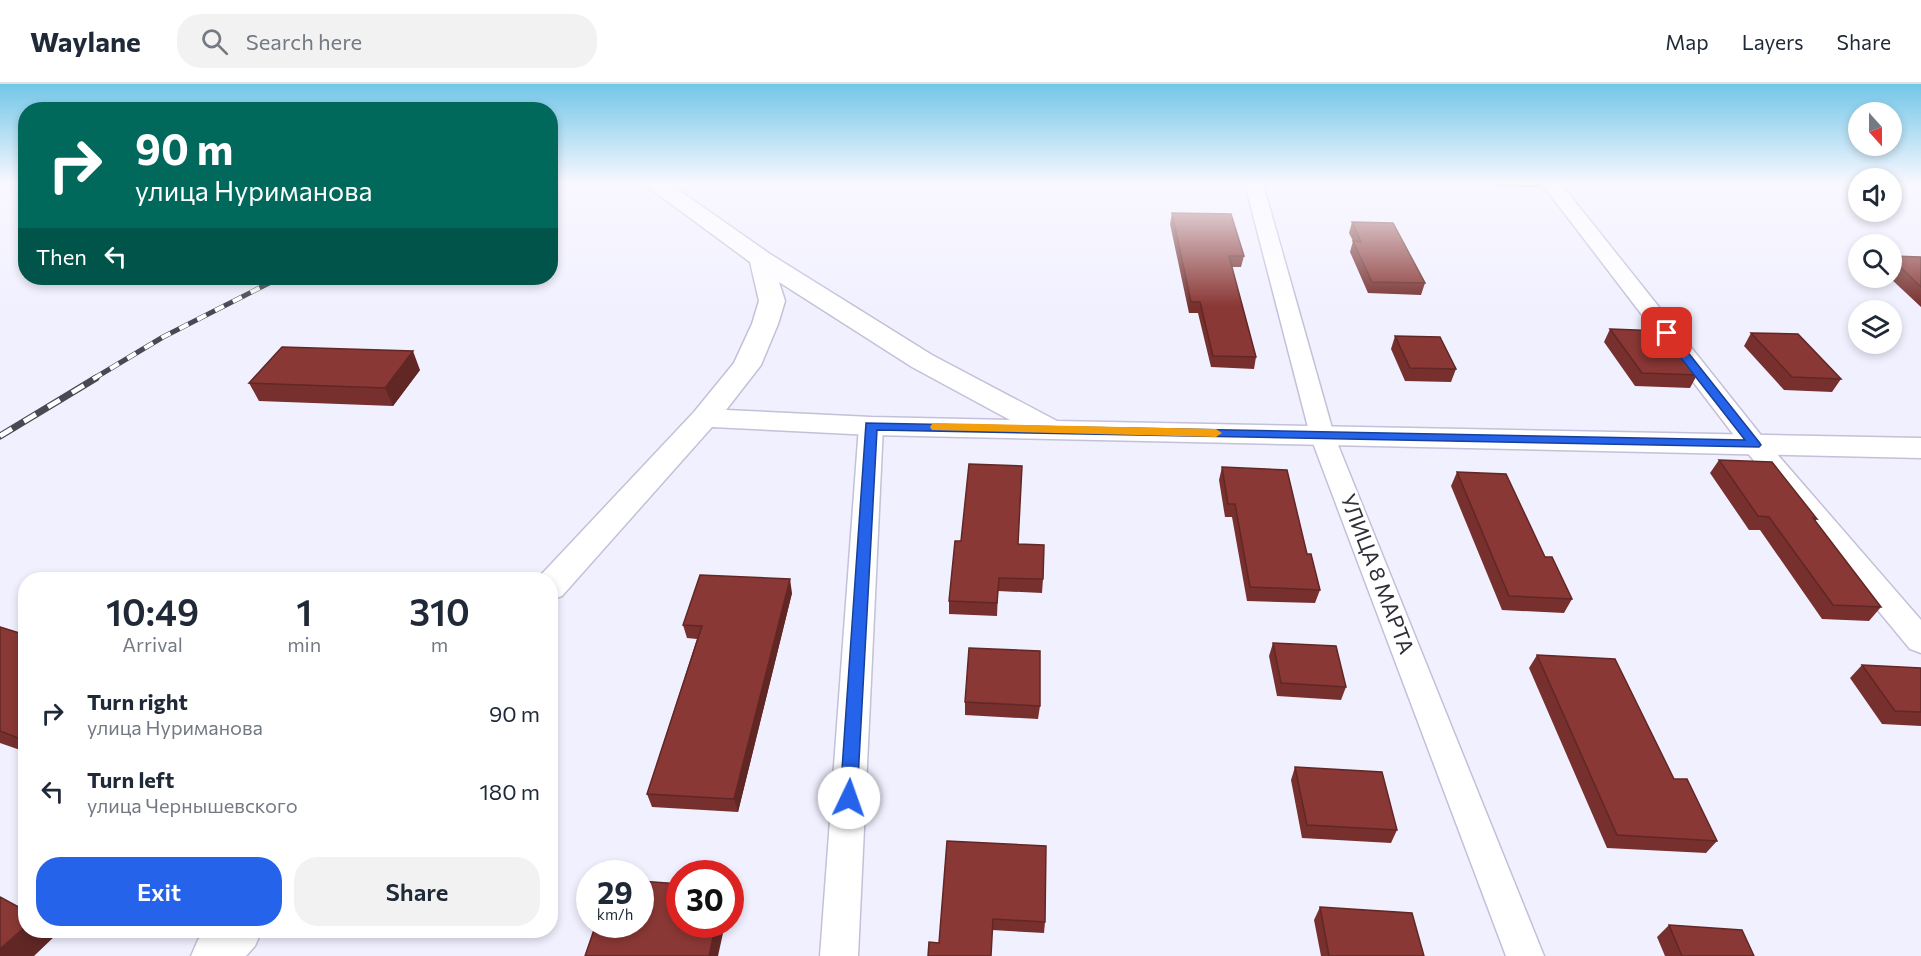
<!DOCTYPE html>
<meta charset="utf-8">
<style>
:root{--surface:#fff;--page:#f2f2f3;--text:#1f2937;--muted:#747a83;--line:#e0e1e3;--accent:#2563eb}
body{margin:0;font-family:Commissioner,sans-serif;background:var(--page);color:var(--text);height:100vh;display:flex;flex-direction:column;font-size:22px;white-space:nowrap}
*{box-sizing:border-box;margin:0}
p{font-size:20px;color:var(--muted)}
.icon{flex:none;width:33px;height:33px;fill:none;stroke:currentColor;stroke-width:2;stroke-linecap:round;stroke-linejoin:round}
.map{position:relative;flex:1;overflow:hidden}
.details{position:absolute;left:18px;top:488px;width:540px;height:366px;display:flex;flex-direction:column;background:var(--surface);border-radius:24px;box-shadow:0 3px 9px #0003}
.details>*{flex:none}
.guide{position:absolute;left:18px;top:18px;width:540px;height:183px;border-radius:24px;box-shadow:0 3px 9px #0003;background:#00695c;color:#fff;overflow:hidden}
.needle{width:39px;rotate:159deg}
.fabs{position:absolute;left:1848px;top:18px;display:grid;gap:12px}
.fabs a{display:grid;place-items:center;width:54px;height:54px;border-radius:50%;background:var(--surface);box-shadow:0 3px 9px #0003;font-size:30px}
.speed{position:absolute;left:576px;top:776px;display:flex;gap:12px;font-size:30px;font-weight:700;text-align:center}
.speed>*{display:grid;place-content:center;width:78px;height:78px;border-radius:50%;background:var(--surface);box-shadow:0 3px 9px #0003;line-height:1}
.speed small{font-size:15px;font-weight:400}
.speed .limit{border:9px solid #d22;background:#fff;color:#111}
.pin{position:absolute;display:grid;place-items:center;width:51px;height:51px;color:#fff;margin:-26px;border-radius:12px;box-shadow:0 3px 9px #0006}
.me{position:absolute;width:66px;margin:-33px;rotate:3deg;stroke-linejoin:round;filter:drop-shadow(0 0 4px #0008)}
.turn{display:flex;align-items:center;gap:21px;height:126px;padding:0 18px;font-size:27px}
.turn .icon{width:78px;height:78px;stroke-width:2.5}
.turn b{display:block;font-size:42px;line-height:51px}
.then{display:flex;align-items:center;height:57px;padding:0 18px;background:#0003;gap:12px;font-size:22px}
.eta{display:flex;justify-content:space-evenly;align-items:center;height:102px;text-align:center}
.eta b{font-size:36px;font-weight:600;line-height:42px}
.cta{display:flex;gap:12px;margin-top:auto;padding:12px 18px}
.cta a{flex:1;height:69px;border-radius:24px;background:var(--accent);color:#fff;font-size:24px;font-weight:600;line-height:69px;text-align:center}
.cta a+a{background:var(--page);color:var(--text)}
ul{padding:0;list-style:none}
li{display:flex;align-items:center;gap:18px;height:78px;padding:0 18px}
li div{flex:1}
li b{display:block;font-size:22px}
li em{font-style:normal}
header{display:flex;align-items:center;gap:36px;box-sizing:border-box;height:84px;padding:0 30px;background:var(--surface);border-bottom:2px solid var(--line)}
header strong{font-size:28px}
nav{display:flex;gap:33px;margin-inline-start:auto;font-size:21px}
.search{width:420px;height:54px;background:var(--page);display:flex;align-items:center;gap:15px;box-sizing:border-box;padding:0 21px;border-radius:24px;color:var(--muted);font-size:22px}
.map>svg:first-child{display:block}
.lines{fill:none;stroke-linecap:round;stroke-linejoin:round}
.minor-casing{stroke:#c3c0d8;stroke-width:3}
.secondary-casing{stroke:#c3c0d8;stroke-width:3}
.minor{fill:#fff;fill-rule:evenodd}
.secondary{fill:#fff;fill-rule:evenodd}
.rail-far1-casing{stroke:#494853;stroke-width:5}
.rail-casing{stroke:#494853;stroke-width:7}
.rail-far1{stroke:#fff;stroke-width:4;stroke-dasharray:10;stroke-linecap:butt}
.rail{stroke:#fff;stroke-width:4.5;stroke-dasharray:14;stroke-linecap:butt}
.wall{fill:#77302e}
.shaded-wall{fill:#612725}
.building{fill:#8a3835;stroke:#612725;stroke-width:1.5}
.route{fill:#2563eb;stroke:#184099;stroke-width:1.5}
.slow{fill:#f59e0b}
.labels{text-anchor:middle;stroke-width:6;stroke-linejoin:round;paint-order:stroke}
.street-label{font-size:21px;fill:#302f39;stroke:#fff}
</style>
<header>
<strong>Waylane</strong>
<div class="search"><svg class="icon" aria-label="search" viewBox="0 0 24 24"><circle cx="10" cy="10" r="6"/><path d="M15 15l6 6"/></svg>Search here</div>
<nav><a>Map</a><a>Layers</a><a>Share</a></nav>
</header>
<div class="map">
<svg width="1921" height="872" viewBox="0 0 1921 872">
<rect width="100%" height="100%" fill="#f1f0ff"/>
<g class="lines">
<g class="minor-casing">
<path id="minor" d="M1245 100H1263L1334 351 1544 872H1506L1310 351Z
M1542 100H1561L1764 355 1921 536V569L1910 565 1746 367Z
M871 334 880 337 883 342 858 872H820L859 342 862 337Z"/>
</g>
<g class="secondary-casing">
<path id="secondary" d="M644 100H670L770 170 932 271 1057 337 1921 354V374L871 351 712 343 562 512 550 516V495L538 494 694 328 734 279 752 240 759 217 750 178ZM779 198 912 283 1010 336 871 333 726 326 761 281 778 240 785 217Z
M207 846H262L255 862 246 872H191L198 856Z"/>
</g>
<use href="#minor" class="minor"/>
<use href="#secondary" class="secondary"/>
<g class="rail-far1-casing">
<path id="rail-far1" d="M93 295 163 253 279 194"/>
</g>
<g class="rail-casing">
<path id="rail" d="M0 352 96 294"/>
</g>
<use href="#rail-far1" class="rail-far1"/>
<use href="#rail" class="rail"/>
</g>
<path class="wall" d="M1493 100H1541L1540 103 1494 102Z
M1172 129 1244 172 1241 183H1232L1256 273 1254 285 1211 283 1198 229H1189L1170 140Z
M1352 138 1425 199 1421 211 1368 209 1350 168 1353 157 1349 149Z
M1892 172 1921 173V223L1890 194H1892Z
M1610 245 1697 291 1690 304 1635 302 1604 258Z
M1751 249 1841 295 1832 308 1784 306 1744 262Z
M1395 252 1456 285 1451 298 1405 297 1391 265Z
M420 286 393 322 259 317 249 299Z
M1719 376 1817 435 1815 437 1881 523 1869 537 1822 535 1760 446H1749L1710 389Z
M1222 383 1307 470 1320 506 1315 519 1247 517 1232 433H1225L1219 396Z
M1457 388 1572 515 1564 529 1502 526 1451 402Z
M1018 460 1043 495 1042 509 998 507 997 532 949 530V517Z
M792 509 738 728 652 723 647 710 697 555 687 554 683 541Z
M0 543 26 551V668L0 659Z
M1273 559 1346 603 1341 616 1277 612 1269 572Z
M1537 571 1717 757 1706 769 1607 764 1529 584Z
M1862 581 1921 584V642L1882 640 1850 594Z
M965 618 1040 622 1038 635 965 631Z
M1295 683 1397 746 1391 759 1302 754 1291 696Z
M947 757 1045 838 1044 849 992 846 939 859Z
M1320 823 1424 872H1321L1314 836Z
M1669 841 1754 872H1665L1657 853Z"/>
<path class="shaded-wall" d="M413 267 420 286 393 322 385 304Z
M790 495 792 509 738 728 734 715Z
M716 840H725L718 872H709Z
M26 842V846H53L57 850 34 872H0V865Z"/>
<path class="building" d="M1172 129 1231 130 1244 172H1229L1256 273 1213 272 1200 218H1191Z
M1352 138 1393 139 1425 199 1372 198 1353 157 1361 158Z
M1892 172 1921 173V203L1892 175Z
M1610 245 1662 247 1697 291 1642 289Z
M1751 249 1798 250 1841 295 1792 293Z
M1395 252 1440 253 1456 285 1410 284Z
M282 263 413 267 385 304 249 299Z
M1719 376 1772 378 1817 435 1813 434 1881 523 1833 521 1769 433 1758 432Z
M969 380 1022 382 1018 460 1044 461 1043 495 999 494 997 519 949 517 955 457H961Z
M1222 383 1287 386 1307 470H1311L1320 506 1250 503 1235 420H1228Z
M1457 388 1506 390 1545 473H1552L1572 515 1509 512Z
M700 491 790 495 734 715 647 710 702 542 683 541Z
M0 543 26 551V657L0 647Z
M1273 559 1336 562 1346 603 1281 599Z
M969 564 1040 567V622L965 618Z
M1537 571 1615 575 1674 695H1687L1717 757 1617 751Z
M1862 581 1921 584V628L1895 627Z
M1295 683 1382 688 1397 746 1307 741Z
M947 757 1046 762 1045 838 993 835 991 872H928L929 858 939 859Z
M640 797 680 800V840H716L709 872H585L596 840H640Z
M0 813 26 827V842L0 865Z
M1320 823 1412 829 1424 872H1329Z
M1669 841 1742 846 1754 872H1682Z"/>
<linearGradient id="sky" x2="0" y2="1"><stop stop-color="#72c6e8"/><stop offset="0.45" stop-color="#f9f8ff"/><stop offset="1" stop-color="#f9f8ff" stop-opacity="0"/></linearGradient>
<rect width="1921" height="222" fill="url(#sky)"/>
<path class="route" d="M1667 246 1671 247 1759 358 1761 361 1759 363 877 346 857 714 855 719 849 721 842 719 840 714 866 339 1745 356 1663 251V247Z"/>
<path class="slow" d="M936 339 1216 345 1222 349 1216 353 932 346 930 343 932 340Z"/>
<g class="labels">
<g class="street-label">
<text transform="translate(1377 490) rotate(69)" y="7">УЛИЦА 8 МАРТА</text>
</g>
</g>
</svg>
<div class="fabs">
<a><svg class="needle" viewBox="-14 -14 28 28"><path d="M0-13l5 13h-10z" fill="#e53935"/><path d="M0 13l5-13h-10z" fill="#747a83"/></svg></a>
<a><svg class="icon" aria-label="sound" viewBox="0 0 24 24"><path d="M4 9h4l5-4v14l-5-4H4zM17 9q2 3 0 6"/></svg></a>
<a><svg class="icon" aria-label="search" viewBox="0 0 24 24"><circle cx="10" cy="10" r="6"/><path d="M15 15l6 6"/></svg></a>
<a><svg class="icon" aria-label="layers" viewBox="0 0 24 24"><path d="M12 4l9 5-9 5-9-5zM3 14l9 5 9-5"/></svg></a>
</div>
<div class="speed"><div>29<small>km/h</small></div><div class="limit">30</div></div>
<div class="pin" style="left:1667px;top:249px;background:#d93025"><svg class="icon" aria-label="arrive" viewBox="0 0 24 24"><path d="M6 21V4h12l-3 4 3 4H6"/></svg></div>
<svg class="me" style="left:849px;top:714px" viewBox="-20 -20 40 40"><circle r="19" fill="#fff"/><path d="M0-13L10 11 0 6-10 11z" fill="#2563eb"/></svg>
<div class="guide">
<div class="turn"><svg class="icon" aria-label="right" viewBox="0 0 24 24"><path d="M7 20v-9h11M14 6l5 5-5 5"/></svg><div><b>90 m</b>улица Нуриманова</div></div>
<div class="then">Then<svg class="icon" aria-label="left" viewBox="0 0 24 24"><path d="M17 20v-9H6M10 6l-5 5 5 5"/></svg></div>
</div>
<section class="details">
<div class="eta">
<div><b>10:49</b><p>Arrival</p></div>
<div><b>1</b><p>min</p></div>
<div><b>310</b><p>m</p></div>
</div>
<ul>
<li><svg class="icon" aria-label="right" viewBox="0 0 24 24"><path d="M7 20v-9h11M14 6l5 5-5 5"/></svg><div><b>Turn right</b><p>улица Нуриманова</p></div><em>90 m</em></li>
<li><svg class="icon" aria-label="left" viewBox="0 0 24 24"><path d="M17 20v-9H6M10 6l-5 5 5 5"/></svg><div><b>Turn left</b><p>улица Чернышевского</p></div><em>180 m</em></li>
</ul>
<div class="cta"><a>Exit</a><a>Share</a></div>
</section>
</div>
